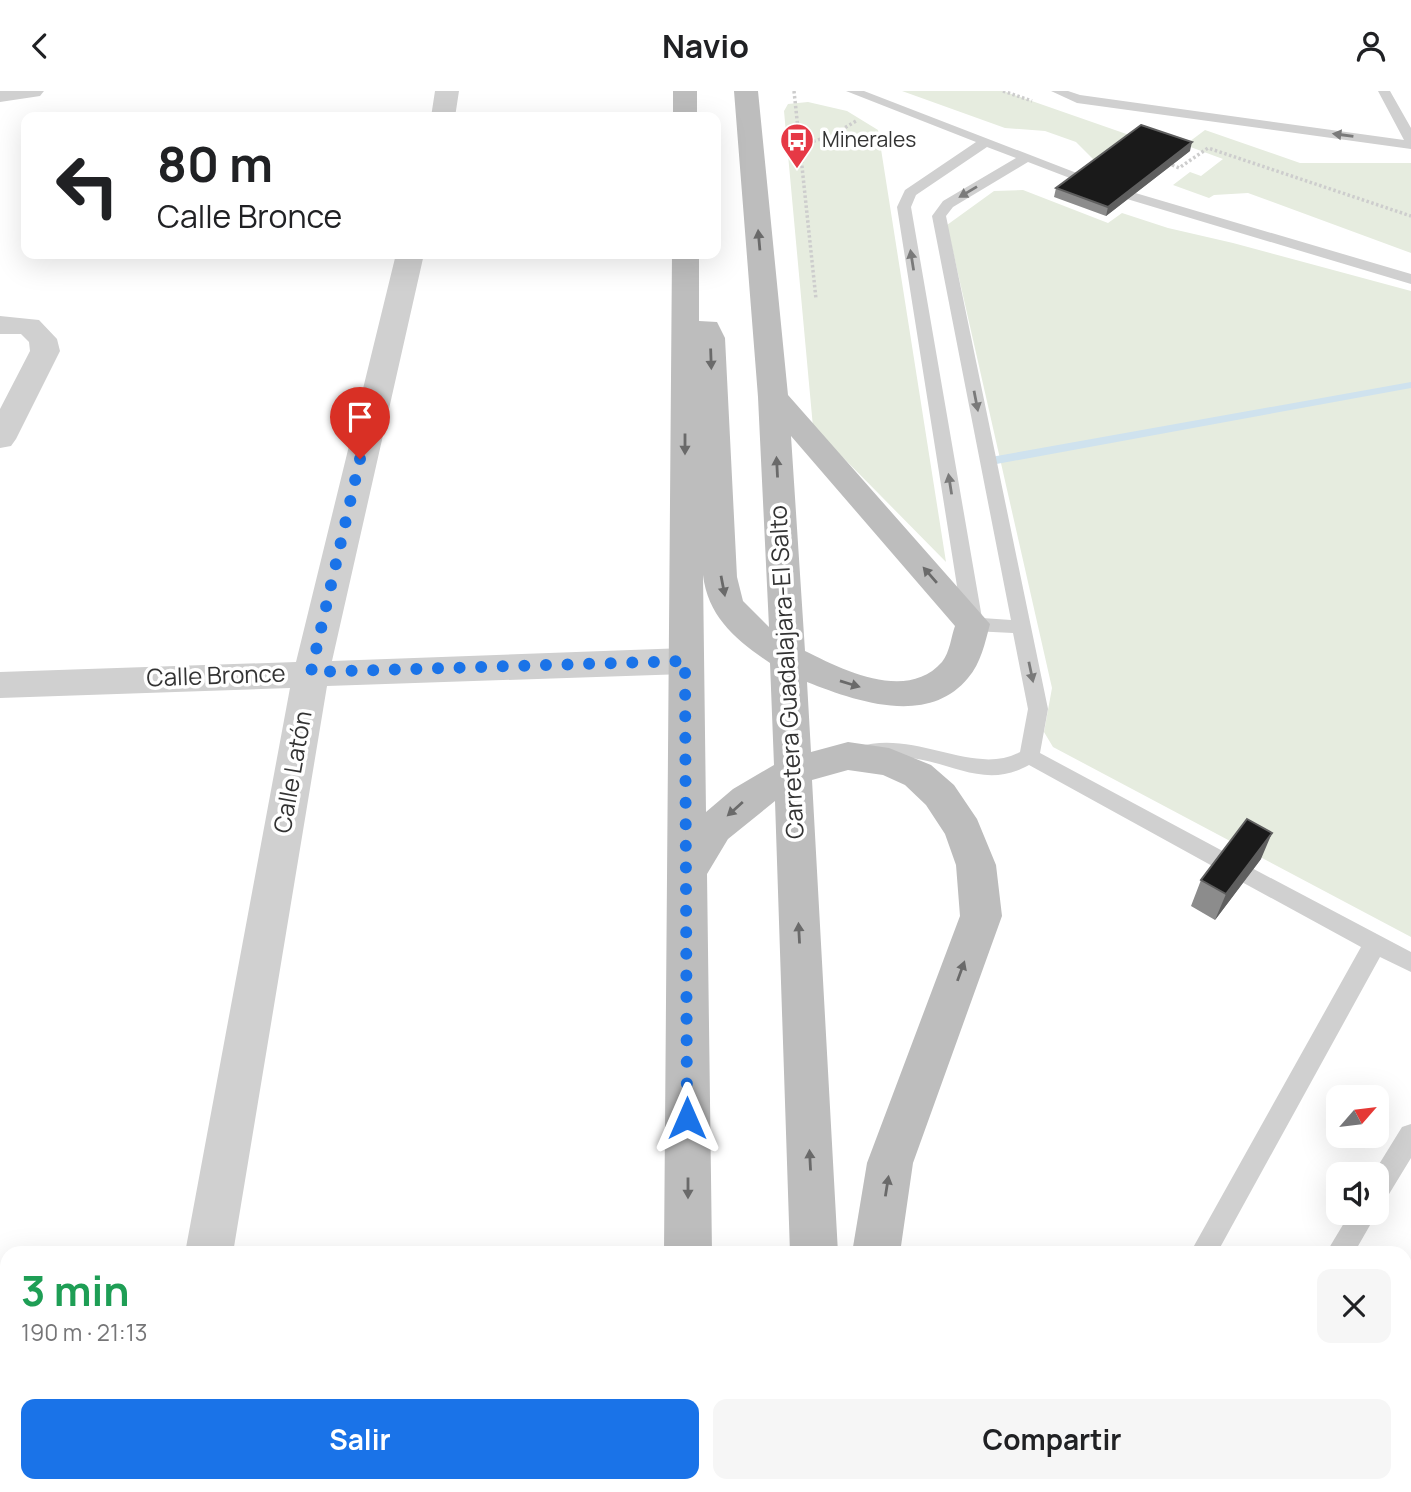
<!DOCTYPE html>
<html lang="es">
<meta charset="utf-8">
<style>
:root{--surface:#fff;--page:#f6f6f6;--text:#202124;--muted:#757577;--accent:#1a73e8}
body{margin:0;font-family:Manrope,sans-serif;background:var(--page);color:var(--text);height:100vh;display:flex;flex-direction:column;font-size:26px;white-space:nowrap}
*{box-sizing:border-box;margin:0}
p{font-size:23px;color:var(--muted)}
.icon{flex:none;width:38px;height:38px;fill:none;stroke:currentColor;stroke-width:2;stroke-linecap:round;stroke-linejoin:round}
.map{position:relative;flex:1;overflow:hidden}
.side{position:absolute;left:0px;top:1155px;width:1412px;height:247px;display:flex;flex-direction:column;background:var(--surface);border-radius:21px 21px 0 0;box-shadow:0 7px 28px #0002}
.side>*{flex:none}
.banner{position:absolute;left:21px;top:21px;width:700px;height:147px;border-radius:14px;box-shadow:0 7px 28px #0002;background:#fff;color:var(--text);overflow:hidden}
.needle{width:46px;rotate:62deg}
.buttons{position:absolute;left:1326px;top:994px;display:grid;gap:14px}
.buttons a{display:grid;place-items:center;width:63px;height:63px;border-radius:14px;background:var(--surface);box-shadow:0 7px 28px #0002;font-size:35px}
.pin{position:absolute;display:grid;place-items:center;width:60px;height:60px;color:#fff;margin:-72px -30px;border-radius:50% 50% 50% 0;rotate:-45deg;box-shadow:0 0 7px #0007}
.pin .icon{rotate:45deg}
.me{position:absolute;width:77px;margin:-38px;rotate:0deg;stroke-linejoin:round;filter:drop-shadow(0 0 5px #0008)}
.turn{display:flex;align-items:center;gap:24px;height:147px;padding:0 21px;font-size:32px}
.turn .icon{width:91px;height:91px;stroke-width:2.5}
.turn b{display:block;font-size:49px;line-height:60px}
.round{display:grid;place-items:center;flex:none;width:74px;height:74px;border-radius:14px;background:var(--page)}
.summary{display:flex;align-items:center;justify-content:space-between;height:119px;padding:0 21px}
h1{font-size:42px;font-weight:700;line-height:52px;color:#1e9e55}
.cta{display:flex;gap:14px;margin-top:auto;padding:14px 21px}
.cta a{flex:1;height:80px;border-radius:14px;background:var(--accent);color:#fff;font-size:28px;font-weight:700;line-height:80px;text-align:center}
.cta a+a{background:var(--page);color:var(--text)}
header{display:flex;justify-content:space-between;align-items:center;height:91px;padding:0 21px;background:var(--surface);font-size:32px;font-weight:700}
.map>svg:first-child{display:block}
.green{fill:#e6ecdf}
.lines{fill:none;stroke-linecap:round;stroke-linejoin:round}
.stream{fill:#cfe2ee;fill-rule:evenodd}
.path{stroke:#cdcdcd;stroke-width:3.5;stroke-dasharray:2.5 2.5;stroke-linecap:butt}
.service{fill:#d0d0d0;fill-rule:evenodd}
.minor{fill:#d0d0d0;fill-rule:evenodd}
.secondary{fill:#bdbdbd;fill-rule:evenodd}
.wall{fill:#8c8c8c}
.shaded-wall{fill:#5f5f5f}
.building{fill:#1a1a1a;stroke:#5f5f5f;stroke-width:2}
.oneway{fill:#7a7a7a}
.oneway2{fill:#6a6a6a}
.route{stroke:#1a73e8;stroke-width:12;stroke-dasharray:0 21.6}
.labels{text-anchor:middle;stroke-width:7;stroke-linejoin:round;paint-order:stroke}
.far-poi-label{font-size:21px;fill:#333;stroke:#fff;text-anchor:start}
.street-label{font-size:24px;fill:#333;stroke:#fff}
</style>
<header><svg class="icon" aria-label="back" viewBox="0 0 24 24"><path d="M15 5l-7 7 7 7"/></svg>Navio<svg class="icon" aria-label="person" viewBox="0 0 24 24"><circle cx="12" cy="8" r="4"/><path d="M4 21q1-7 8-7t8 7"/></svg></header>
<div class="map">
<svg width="1411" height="1401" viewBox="0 0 1411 1401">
<rect width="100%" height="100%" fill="#fff"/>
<path class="green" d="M902 0H1003L1135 46 1098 73 1076 51 1045 40 1005 37Z
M808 11 847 20 878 39 946 471 813 336 784 20 788 13Z
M1205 39 1300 72H1411V162L1248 102 1214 104 1209 107 1173 94 1190 81 1201 85 1223 68 1185 54Z
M1023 99 1108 132 1122 122 1168 137 1233 152 1411 200V846L1053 656 1044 641 1052 597 947 134 994 100Z"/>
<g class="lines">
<path class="stream" d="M1411 291V297L991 374 985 370 991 366Z"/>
<path class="path" d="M794 0 816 208
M1003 0 1032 10
M799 55 833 44 856 30
M1172 74 1179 77 1208 57 1411 125"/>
<path class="service" d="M846 0H864L1087 86 1075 89 1028 71 953 116 946 125 1048 618 1040 662 1232 765 1235 771 1232 777 1224 780 1216 777 1029 674C983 700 948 668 901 666 887 665 872 671 858 666L855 661 858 656C915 638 974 686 1020 661L1028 618 1013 542 973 540 963 533 897 116 905 99 976 51ZM987 56 1016 67 943 110 932 125 1011 529 982 527 911 116 916 104Z
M1051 0H1068L1080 4 1404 49 1378 0H1390L1411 37V58L1077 12Z
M1132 101 1411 183V193L1127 108V102Z
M1248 775 1411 861V881L1380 866 1217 1162H1190L1361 856 1240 790 1237 784 1240 778Z
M1411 1033V1067L1386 1108 1377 1112V1083H1373L1402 1036Z
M1350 1122H1377L1354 1162H1326Z
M1086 1395H1115L1114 1401H1084Z
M1182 1395H1213L1210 1401H1179Z"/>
<path class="minor" d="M0 0H44L40 5 0 11Z
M435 0H459L455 26H431Z
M396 163H424L332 570 685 557 698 561 703 570 698 579 685 583 327 595 233 1162H185L290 597 0 607V581L296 571Z
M0 225 39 229 57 248 60 260 16 348 11 355 0 357V318L30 260 29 251 21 243H0Z
M141 1395H195L193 1401H139Z"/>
<path class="secondary" d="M673 0H697V26H673Z
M734 0H758L788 304 990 533C985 552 981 572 968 587 928 636 855 610 807 591L811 661 848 651 889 657 931 674 954 694 977 728 996 774 1002 825 913 1072 900 1162H852L867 1072 960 825 956 774 945 743 926 714 905 694 883 684 848 679 812 689 838 1162H790L775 710 728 748 707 783 712 1162H664L672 163H699V230L717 231 725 247 737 486 743 510 769 536 758 306ZM791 345 955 535C951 546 950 561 942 571 907 611 843 579 805 560ZM703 484C708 526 736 549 770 572L774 674 733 698 706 721Z
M662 1395H716L717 1401H663Z
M797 1395H881V1401H797Z"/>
</g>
<path class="wall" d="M1190 60 1106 125 1054 106 1056 97Z
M1261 768 1215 829 1191 815 1201 789Z"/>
<path class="shaded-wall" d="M1192 51 1190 60 1106 125 1108 116Z
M1272 742 1261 768 1215 829 1226 803Z"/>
<path class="building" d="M1141 34 1192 51 1108 116 1056 97Z
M1247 728 1272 742 1226 803 1201 789Z"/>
<defs><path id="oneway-solid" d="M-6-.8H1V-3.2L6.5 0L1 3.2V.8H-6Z" transform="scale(1.75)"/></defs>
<g class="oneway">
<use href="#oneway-solid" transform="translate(1343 44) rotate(-172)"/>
<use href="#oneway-solid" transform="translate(968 101) rotate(149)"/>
<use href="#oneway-solid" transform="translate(912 169) rotate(-99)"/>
<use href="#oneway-solid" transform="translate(976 310) rotate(79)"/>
<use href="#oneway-solid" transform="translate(950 393) rotate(-99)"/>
<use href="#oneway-solid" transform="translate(1031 581) rotate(78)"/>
</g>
<g class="oneway2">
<use href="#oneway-solid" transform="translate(759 149) rotate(-95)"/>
<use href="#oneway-solid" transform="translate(711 268) rotate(88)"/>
<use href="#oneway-solid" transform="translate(685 353) rotate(90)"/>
<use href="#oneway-solid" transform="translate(777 376) rotate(-93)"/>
<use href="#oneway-solid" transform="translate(930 484) rotate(-131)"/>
<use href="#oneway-solid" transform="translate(723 495) rotate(79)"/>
<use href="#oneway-solid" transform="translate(850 593) rotate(17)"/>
<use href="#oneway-solid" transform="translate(735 718) rotate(138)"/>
<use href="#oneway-solid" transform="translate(799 842) rotate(-93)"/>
<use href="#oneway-solid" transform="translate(961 880) rotate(-70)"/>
<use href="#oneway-solid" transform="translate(810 1069) rotate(-93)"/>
<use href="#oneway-solid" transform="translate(887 1095) rotate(-81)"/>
<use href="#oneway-solid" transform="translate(688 1097) rotate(90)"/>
</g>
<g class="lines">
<path class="route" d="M360 368 311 581 685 570 687 1027"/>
</g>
<defs>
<g id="bus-pin" transform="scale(1.75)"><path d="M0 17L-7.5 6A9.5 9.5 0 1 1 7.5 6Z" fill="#e63946" stroke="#fff"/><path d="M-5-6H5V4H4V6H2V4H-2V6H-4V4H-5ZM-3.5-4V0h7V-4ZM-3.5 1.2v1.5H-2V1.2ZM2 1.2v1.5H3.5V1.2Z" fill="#fff"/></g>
</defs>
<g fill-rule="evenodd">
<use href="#bus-pin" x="797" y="49"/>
</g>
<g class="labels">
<g class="far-poi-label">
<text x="822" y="56">Minerales</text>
</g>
<g class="street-label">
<text transform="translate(787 581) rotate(-93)" y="8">Carretera Guadalajara-El Salto</text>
<text transform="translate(216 585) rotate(-2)" y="8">Calle Bronce</text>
<text transform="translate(293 681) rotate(-80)" y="8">Calle Latón</text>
</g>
</g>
</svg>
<div class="buttons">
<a><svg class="needle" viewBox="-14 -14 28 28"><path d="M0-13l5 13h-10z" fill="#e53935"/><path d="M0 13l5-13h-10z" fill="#757577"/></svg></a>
<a><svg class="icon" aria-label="sound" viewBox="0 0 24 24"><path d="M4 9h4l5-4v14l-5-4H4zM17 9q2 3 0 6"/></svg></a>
</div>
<div class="pin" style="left:360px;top:368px;background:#d93025"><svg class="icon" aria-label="arrive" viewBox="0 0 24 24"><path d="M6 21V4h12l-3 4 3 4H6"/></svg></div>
<svg class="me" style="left:687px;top:1027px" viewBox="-20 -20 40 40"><path d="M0-17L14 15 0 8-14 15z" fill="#1a73e8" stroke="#fff" stroke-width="4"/></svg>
<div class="banner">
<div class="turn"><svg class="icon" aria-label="left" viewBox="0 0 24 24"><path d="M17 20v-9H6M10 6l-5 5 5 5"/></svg><div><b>80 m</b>Calle Bronce</div></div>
</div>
<section class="side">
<div class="summary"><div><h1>3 min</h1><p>190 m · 21:13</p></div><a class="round"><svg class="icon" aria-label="close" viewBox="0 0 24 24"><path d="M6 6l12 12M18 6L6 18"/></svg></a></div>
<div class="cta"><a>Salir</a><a>Compartir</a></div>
</section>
</div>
